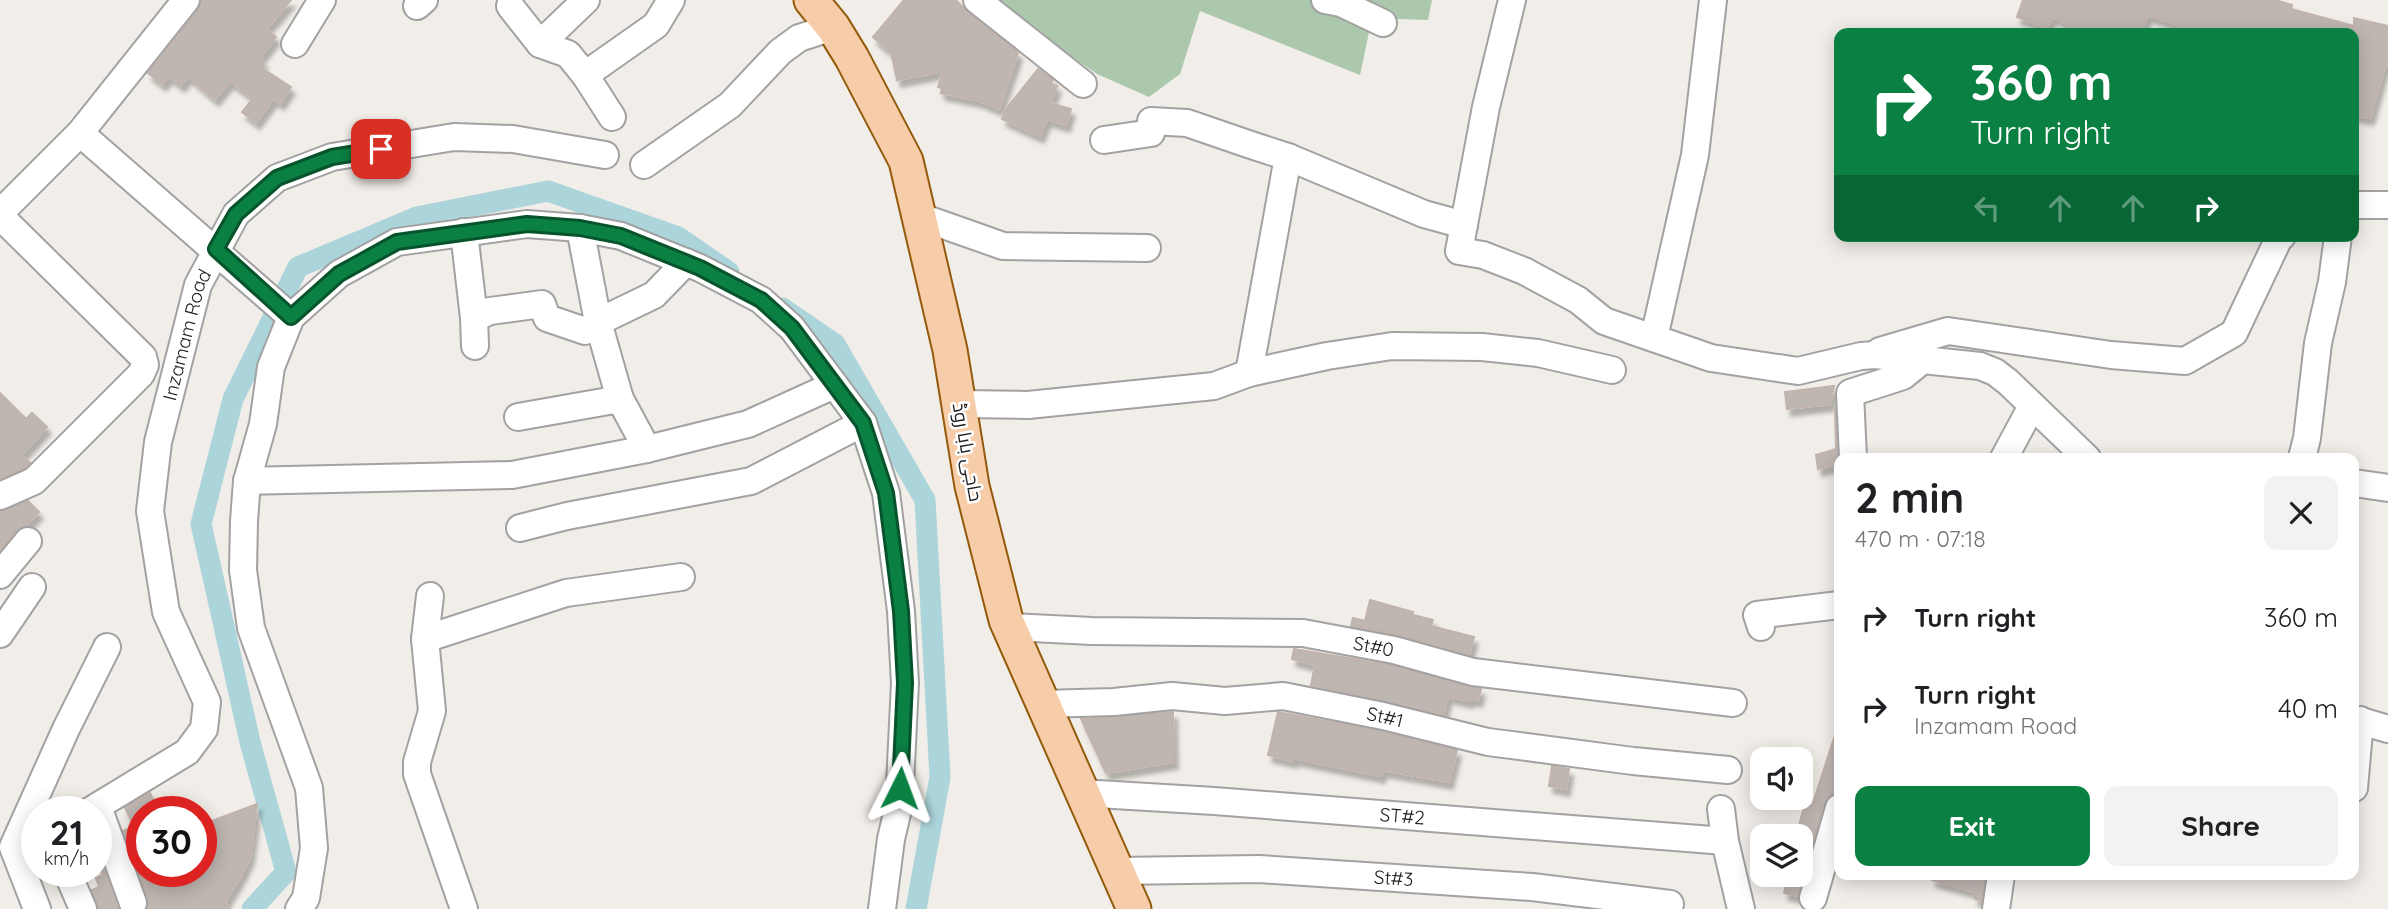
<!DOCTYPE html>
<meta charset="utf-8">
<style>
:root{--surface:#fff;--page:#f2f2f2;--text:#202124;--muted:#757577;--accent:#0b8043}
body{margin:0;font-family:Quicksand,Cairo,sans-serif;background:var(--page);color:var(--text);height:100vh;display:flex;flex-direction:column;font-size:26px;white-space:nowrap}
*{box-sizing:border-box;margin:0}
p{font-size:23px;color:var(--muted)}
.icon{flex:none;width:38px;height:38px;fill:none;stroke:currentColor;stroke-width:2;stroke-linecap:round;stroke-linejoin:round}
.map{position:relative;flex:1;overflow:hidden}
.sheet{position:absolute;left:1834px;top:453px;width:525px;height:427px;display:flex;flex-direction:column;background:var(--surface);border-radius:14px;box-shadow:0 4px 18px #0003}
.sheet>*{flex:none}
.top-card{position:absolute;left:1834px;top:28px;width:525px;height:214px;border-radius:14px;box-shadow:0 4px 18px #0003;background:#0b8043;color:#fff;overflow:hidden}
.tools{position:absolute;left:1750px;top:747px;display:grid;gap:14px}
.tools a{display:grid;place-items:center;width:63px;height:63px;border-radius:14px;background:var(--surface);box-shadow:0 4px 18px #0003;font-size:35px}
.speed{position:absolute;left:21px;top:796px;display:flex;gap:14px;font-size:35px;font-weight:700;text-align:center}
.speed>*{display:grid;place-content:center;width:91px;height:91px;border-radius:50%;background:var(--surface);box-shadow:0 4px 18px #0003;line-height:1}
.speed small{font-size:18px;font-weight:400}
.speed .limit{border:10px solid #d22;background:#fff;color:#111}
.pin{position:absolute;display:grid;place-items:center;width:60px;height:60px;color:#fff;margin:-30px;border-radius:14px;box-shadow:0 4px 10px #0006}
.me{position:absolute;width:77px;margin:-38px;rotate:3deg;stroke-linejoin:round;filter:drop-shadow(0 0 5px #0008)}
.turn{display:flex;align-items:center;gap:24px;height:147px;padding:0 21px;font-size:32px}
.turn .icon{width:91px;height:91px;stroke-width:2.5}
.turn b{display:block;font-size:49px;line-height:60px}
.lanes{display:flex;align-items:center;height:66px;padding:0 21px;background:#0003;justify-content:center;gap:35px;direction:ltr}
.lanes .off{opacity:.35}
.round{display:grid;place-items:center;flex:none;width:74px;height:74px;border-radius:14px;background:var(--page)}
.headline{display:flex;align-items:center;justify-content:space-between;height:119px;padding:0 21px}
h1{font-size:42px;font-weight:800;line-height:52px}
.button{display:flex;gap:14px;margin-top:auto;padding:14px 21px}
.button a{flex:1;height:80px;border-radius:14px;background:var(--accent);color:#fff;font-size:28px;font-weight:800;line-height:80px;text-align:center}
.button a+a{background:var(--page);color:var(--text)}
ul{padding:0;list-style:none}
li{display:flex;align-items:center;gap:21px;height:91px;padding:0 21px}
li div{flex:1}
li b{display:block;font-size:26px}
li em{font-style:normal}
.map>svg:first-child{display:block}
.cemetery{fill:#abc8ad}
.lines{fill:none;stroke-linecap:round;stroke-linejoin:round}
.canal{stroke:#acd4db;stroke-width:21}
.building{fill:#beb6b1;stroke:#c2b3ac;stroke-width:2;filter:url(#shadow)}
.minor-casing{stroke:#a2a2a2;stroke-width:30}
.major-casing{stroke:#945a0b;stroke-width:37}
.minor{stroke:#fff;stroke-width:26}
.major{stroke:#f6cda8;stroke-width:33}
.route-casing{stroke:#07532c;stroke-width:18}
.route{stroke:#0b8043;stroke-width:12}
.labels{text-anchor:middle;stroke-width:5;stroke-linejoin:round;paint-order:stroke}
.street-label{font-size:19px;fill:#212121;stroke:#fff}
</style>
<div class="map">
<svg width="2388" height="909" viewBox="0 0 2388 909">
<defs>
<filter id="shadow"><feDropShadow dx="4" dy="7" stdDeviation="2" flood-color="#0004"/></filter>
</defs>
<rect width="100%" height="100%" fill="#f1ede8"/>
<path class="cemetery" d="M990 0H1432L1428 20 1372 18 1360 75 1200 11 1180 74 1149 97 1097 74Z"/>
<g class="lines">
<path class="canal" d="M782 308 835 344 925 500 940 777 916 909
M252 909 286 872 250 742 201 524 233 399 298 267 417 217 548 191 678 237 729 272"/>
</g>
<path class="building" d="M201 0H291L266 29 276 37 259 59 264 62 260 67 291 87 280 103 274 98 256 122 242 112 253 98 230 81 215 99 188 76 181 85 169 76 162 84 148 73 198 10Z
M904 0H956L967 12 1018 53 999 109 980 101 941 93 942 88 938 87 943 71 897 80 891 52 873 37Z
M2023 0H2275L2292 5 2291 9 2354 26V18L2388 26V66L2385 65 2370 118 2354 115V68L2358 49 2354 48V33H2201L2148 15 2140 33H2084L2052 16 2048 28 2017 17Z
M1038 69 1053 80 1050 84 1057 86 1050 103 1071 109 1066 125 1047 119 1040 136 1002 119 1006 109Z
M1834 386 1830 404 1787 409 1785 392Z
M0 393 26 419 32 413 47 427 21 455 30 463 25 468 0 479Z
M1835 408 1839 464 1818 469 1816 455 1836 449Z
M28 501 39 512 25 526 16 531 0 550V511Z
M1370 600 1413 612V615L1433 620 1431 626 1474 637 1469 654 1398 635 1351 626 1353 618 1365 621Z
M1294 649 1390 665 1481 689 1478 700 1470 698 1469 701 1448 696 1443 715 1311 685 1315 665 1292 659Z
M1173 712 1174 762 1106 773 1081 719Z
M1278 712 1380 731 1457 750 1449 782 1383 770 1381 776 1293 758V761L1268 755Z
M1836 732 1839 733V793L1829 796 1824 804 1798 896 1784 893 1788 875H1801V836H1796L1805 804 1812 806Z
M1552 766 1569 769 1566 789 1549 786Z
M150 793 159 812H142V872H145L151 885 177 872H201V825L257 804 250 857 242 874 225 902 228 909H147L148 898 123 831 134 826 125 808Z
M96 848 118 908 119 909H98L92 890 99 887 96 878 103 875 96 857Z
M1933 875H1985L1981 901 1974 898 1976 892 1932 880Z"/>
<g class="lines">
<g class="minor-casing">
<g id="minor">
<path d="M977 0 1083 84"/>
<path d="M1325 0 1341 3 1383 23"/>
<path d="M1512 0 1486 107 1459 251 1483 255 1524 271 1578 300 1604 321 1711 358 1798 371 1861 356 1875 355 1980 366 1995 372 2008 382 2087 458"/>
<path d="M417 6 424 0"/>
<path d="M510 6 540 44 568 54 585 75 612 117"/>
<path d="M295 44 322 0"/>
<path d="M540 44 586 0"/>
<path d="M585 75 656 25 671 0"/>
<path d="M1151 121 1187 123 1251 145 1288 157 1424 214 1464 225"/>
<path d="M80 133 291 317"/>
<path d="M1104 140 1151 133"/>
<path d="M644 165 730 105 780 52 799 38 833 27"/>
<path d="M2354 205H2388"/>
<path d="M0 213 80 133 186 0"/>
<path d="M0 216 143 357 145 365 141 374 34 481 0 496"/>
<path d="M918 216 1003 246 1147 248"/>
<path d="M580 228 598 322 620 399 647 449"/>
<path d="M464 232 474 318 475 346"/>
<path d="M474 318 490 311 542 304 547 318 585 331 598 322 654 295 686 262"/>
<path d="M1654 338 1695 155 1713 0"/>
<path d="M1880 351 1948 331 2111 355 2185 361 2234 333 2279 238 2282 236"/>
<path d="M1249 373 1288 157"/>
<path d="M960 404 1028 405 1214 386 1249 373 1327 356 1392 346 1482 347 1538 353 1612 370"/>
<path d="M518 417 620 399"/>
<path d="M1853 458 1850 393 1903 376 1924 359"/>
<path d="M2004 458 2032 406"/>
<path d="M2302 458 2307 438 2318 343 2332 282 2338 236"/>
<path d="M247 481 512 475 647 449 748 424 834 385"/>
<path d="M2354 483 2388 488"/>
<path d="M520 528 567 516 751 481 863 423"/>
<path d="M0 575 28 541"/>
<path d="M430 596 425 639 432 711 417 762V774L464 909"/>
<path id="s1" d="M1009 627 1092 631 1303 633 1394 650 1473 672 1733 703"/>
<path d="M1761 627 1757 615 1839 605"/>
<path d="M0 634 32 587"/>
<path d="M425 639 566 593 681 577"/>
<path id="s2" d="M1042 704 1114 702 1172 696 1225 701 1283 696 1383 716 1488 742 1633 761 1728 770"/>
<path d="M2354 719 2388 729"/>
<path d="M2354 788 2360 720"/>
<path id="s3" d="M1081 793 1214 801 1725 841"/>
<path d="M98 807 133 903"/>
<path d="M1721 809 1725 841 1741 909"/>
<path id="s4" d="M88 812 187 752 204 729 207 702 166 612 150 511 158 442 198 285 236 214 277 178 332 157 454 137 513 139 605 155"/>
<path id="s5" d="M1116 871 1259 869 1532 887 1670 904"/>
<path d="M67 872 83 909"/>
<path d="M1813 898 1839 808"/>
<path d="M37 909 13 847 66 729 107 647"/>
<path d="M299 909 306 898 314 848 309 788 251 628 243 570 244 521 247 481 263 424 271 367 291 317 339 274 397 242 527 224 580 228 621 236 700 268 761 300 792 328 863 423 886 493 901 611 905 683 899 805 891 839 882 909"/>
<path d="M1996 909 2001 875"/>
</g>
</g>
<g class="major-casing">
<path id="major" d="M811 0 833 27 852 58 906 161 950 350 972 486 1006 620 1134 909"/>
</g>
<use href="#minor" class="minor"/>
<use href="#major" class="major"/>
</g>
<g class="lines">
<g class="route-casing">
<path id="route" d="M381 149 332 157 277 178 236 214 216 249 291 317 339 274 397 242 527 224 580 228 621 236 700 268 761 300 792 328 863 423 886 493 901 611 905 683 900 788"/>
</g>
<use href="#route" class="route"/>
</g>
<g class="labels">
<g class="street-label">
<text dy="7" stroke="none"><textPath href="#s4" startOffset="553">Inzamam Road</textPath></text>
<text transform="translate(968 452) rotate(80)" y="7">حاجی بابا روڈ</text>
<text dy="7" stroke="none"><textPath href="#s1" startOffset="366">St#0</textPath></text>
<text dy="7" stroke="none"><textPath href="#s2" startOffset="346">St#1</textPath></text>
<text dy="7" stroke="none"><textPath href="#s3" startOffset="322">ST#2</textPath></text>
<text dy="7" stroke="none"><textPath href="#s5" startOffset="278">St#3</textPath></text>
</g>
</g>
</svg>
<div class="tools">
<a><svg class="icon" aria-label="sound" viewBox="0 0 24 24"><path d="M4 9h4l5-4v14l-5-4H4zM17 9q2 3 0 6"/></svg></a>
<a><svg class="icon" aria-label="layers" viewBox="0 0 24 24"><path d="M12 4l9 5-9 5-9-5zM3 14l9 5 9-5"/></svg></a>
</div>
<div class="speed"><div>21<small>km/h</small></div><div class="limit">30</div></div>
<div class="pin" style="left:381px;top:149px;background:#d93025"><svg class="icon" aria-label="arrive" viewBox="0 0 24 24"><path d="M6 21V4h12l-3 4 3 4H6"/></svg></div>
<svg class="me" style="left:900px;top:788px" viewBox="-20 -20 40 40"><path d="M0-17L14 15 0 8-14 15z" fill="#0b8043" stroke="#fff" stroke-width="4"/></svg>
<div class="top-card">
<div class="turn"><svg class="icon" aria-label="right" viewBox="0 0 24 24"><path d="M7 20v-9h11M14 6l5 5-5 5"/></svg><div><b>360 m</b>Turn right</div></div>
<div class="lanes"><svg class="icon off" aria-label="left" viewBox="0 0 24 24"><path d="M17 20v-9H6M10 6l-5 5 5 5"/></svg><svg class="icon off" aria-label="ahead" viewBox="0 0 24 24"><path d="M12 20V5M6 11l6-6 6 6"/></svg><svg class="icon off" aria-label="ahead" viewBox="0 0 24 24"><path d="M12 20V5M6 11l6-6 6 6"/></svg><svg class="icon" aria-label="right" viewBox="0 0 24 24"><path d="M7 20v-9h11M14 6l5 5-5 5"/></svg></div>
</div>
<section class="sheet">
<div class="headline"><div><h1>2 min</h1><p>470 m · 07:18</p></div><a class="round"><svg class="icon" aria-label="close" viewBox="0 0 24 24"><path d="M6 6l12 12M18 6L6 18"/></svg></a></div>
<ul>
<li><svg class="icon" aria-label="right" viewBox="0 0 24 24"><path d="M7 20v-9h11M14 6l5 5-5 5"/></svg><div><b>Turn right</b></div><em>360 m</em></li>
<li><svg class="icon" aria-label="right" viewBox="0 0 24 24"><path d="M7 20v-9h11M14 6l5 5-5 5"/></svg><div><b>Turn right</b><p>Inzamam Road</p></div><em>40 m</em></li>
</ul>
<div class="button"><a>Exit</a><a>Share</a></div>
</section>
</div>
